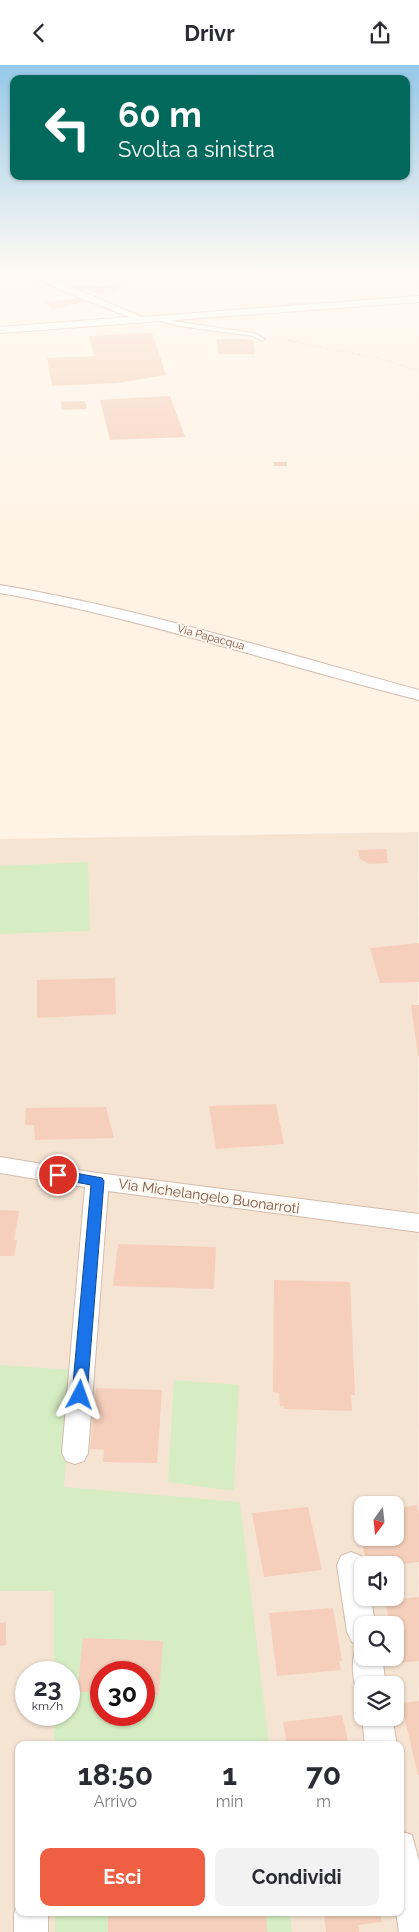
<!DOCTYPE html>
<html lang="it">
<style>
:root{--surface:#fff;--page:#f2f2f3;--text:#2b2b33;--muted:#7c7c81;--accent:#ef5f43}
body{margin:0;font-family:Raleway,sans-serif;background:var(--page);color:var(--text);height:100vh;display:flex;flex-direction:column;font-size:19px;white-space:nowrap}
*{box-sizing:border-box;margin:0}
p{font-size:16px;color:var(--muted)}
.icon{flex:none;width:28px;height:28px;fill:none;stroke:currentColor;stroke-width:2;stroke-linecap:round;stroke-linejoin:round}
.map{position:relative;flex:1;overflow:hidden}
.sheet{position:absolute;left:15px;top:1676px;width:389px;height:175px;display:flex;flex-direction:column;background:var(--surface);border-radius:10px;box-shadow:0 1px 4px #0004}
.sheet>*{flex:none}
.banner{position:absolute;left:10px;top:10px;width:400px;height:105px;border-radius:10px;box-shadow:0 1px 4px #0004;background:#00695c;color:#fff;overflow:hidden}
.needle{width:32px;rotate:195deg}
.buttons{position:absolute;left:354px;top:1431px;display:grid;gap:10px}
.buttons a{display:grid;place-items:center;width:50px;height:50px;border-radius:10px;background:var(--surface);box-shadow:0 1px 4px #0004;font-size:25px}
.speed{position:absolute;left:15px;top:1596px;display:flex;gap:10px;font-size:25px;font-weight:700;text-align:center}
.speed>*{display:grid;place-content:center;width:65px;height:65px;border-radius:50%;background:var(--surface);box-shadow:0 1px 4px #0004;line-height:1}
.speed small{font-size:12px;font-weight:400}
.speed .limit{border:8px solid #d22;background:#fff;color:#111}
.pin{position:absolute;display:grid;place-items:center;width:42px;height:42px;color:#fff;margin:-21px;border:2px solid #fff;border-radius:50%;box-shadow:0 1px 5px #0007}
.me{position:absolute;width:55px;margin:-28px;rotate:4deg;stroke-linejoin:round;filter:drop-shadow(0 0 4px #0008)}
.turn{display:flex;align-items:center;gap:18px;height:105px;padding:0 25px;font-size:22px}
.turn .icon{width:65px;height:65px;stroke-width:2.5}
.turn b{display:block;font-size:35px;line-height:42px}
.eta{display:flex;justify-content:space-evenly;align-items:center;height:85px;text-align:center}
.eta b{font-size:30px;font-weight:700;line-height:35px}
.action{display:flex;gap:10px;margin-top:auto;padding:10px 25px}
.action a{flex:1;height:58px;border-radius:10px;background:var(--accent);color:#fff;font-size:20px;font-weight:700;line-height:58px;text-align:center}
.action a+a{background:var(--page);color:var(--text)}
header{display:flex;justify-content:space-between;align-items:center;height:65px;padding:0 25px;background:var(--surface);font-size:22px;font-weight:700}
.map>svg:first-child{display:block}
.residential{fill:#f6e4d3;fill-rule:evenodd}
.green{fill:#d6edc3;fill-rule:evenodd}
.building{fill:#f5cfbb}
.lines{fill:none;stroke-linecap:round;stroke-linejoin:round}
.service-casing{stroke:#d3bcad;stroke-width:2}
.minor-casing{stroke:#d3bcad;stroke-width:2}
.path{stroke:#dab29e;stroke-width:2;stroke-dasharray:0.5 2;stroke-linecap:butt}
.service{fill:#fff;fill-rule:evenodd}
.minor{fill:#fff;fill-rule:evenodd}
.route{fill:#1a73e8;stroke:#114b97}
.labels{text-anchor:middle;stroke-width:4;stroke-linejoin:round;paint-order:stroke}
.far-street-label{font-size:11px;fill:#795748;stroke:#fff7ed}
.street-label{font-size:14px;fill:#795748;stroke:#fff7ed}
</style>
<header><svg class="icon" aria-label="back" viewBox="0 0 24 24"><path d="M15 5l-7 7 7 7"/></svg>Drivr<svg class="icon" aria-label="share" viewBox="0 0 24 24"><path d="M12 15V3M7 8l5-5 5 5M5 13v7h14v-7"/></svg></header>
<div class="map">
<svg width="419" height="1867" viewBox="0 0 419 1867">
<rect width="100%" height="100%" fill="#fef3e5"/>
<path class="residential" d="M418 767 419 1867H0V774ZM362 1440H395V1472H362ZM362 1500H395V1532H362ZM362 1560H395V1592H362ZM26 1608H69V1650H26ZM101 1608H144V1650H101ZM362 1620H395V1652H362ZM19 1680H400V1848H19Z"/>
<path class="green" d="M88 797 90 866 0 869V801Z
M0 1300 75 1305 64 1422 240 1437 269 1680H54V1650H69V1608L54 1607V1526H0ZM101 1608H144V1650H101Z
M174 1315 239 1320 234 1426 168 1417Z
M55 1848H290L292 1867H55Z"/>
<path class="building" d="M90 219 100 222 118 219 124 224 118 225 120 227 99 230 97 228H92L87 224 81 225 76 221Z
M82 233 90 237 65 240 67 242 51 244 45 237Z
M307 237 310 241 287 243 283 239Z
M152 268 166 310 118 318 52 321 47 293 94 291 89 271Z
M217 274H247V275H253L255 289H218Z
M170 331 185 372 110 375 100 335Z
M85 336 87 344 62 345 61 337Z
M274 397H287V401H274Z
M386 784 388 798 369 799 360 794 358 785Z
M419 878V917L380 918 370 883Z
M115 913 116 949 37 953V915Z
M411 940H419V991H418Z
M276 1039 284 1079 216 1084 209 1041Z
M106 1042 114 1073 35 1075 34 1060H25L26 1043Z
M0 1145 19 1146 14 1175H17L14 1191H0Z
M118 1179 216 1182 214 1224 113 1221Z
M274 1215 350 1217 355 1330H351L352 1346 284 1344V1341H280L279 1328 273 1327Z
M96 1323 162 1325 157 1398 103 1397 104 1385 90 1384Z
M417 1440 419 1448V1497L393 1500H367L355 1448 362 1447V1472H395V1443Z
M308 1442 322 1505 264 1512 252 1448Z
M419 1532V1596L397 1598 395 1586V1560H390L385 1535Z
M333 1543 342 1596H339L341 1605 277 1611 269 1548Z
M6 1557V1580L0 1581V1558Z
M83 1573 163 1576 159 1630 144 1629V1608H101V1627H77Z
M419 1636V1710H418L401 1638Z
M342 1650 349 1680H287L283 1657Z
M108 1848H266L267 1867H108Z
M324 1848H380L382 1857 358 1860 359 1867H326Z"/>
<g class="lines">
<g class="service-casing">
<path id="service" d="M154 252 179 257 254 268 265 274 262 276 253 271 179 261 152 254Z"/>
</g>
<g class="minor-casing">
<path id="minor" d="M20 205H32L142 252 419 231V237L0 268V262L129 252 58 224Z
M0 520C142 544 280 587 419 625V635C279 600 142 553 0 528Z
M0 1092 97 1108 419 1149V1167L108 1126 88 1388 84 1396 75 1399 66 1396 62 1388 85 1122 0 1108Z
M351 1487 361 1491 365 1500H362V1532H371L375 1560H362V1592H382L386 1620H362V1631C351 1621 351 1595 356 1582L361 1580 352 1577 347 1567 337 1500 341 1491Z
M362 1650V1652H392L397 1680H365L362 1652Z
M400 1766 412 1770 419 1796V1867H399L396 1848H400Z
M19 1837V1848H48V1867H14V1848Z"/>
</g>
<path class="path" d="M276 273 381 294 419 306"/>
<use href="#service" class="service"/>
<use href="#minor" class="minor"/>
</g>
<linearGradient id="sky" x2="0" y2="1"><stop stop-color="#95c8e8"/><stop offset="0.44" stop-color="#fffaf3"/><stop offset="1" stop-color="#fffaf3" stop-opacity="0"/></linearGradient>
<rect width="419" height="467" fill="url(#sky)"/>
<path class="route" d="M58 1105 97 1112 102 1113 104 1116 87 1330 85 1334 80 1336 75 1334 72 1330 91 1120 54 1113 52 1110 54 1106Z"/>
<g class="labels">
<g class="far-street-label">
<text transform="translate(211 572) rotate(15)" y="4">Via Papacqua</text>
</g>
<g class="street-label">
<text transform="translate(209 1131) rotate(8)" y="5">Via Michelangelo Buonarroti</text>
</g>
</g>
</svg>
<div class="buttons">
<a><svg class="needle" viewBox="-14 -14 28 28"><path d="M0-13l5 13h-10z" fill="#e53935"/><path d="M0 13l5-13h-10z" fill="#7c7c81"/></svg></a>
<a><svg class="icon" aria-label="sound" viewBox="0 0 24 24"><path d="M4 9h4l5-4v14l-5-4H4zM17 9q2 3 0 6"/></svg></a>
<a><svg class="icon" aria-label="search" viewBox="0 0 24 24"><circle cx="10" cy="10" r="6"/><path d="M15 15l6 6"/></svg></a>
<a><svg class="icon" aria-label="layers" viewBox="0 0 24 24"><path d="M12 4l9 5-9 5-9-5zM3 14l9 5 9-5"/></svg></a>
</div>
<div class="speed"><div>23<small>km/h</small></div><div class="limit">30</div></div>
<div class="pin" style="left:58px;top:1110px;background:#d93025"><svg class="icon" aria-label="arrive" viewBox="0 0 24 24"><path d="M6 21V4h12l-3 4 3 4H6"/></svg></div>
<svg class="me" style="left:80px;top:1330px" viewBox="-20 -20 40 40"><path d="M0-17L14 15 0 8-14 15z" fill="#1a73e8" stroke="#fff" stroke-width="4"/></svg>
<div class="banner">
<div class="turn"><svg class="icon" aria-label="left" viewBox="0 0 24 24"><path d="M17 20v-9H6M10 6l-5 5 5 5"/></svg><div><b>60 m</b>Svolta a sinistra</div></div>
</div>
<section class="sheet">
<div class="eta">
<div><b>18:50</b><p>Arrivo</p></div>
<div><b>1</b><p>min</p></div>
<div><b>70</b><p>m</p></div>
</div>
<div class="action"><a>Esci</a><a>Condividi</a></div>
</section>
</div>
